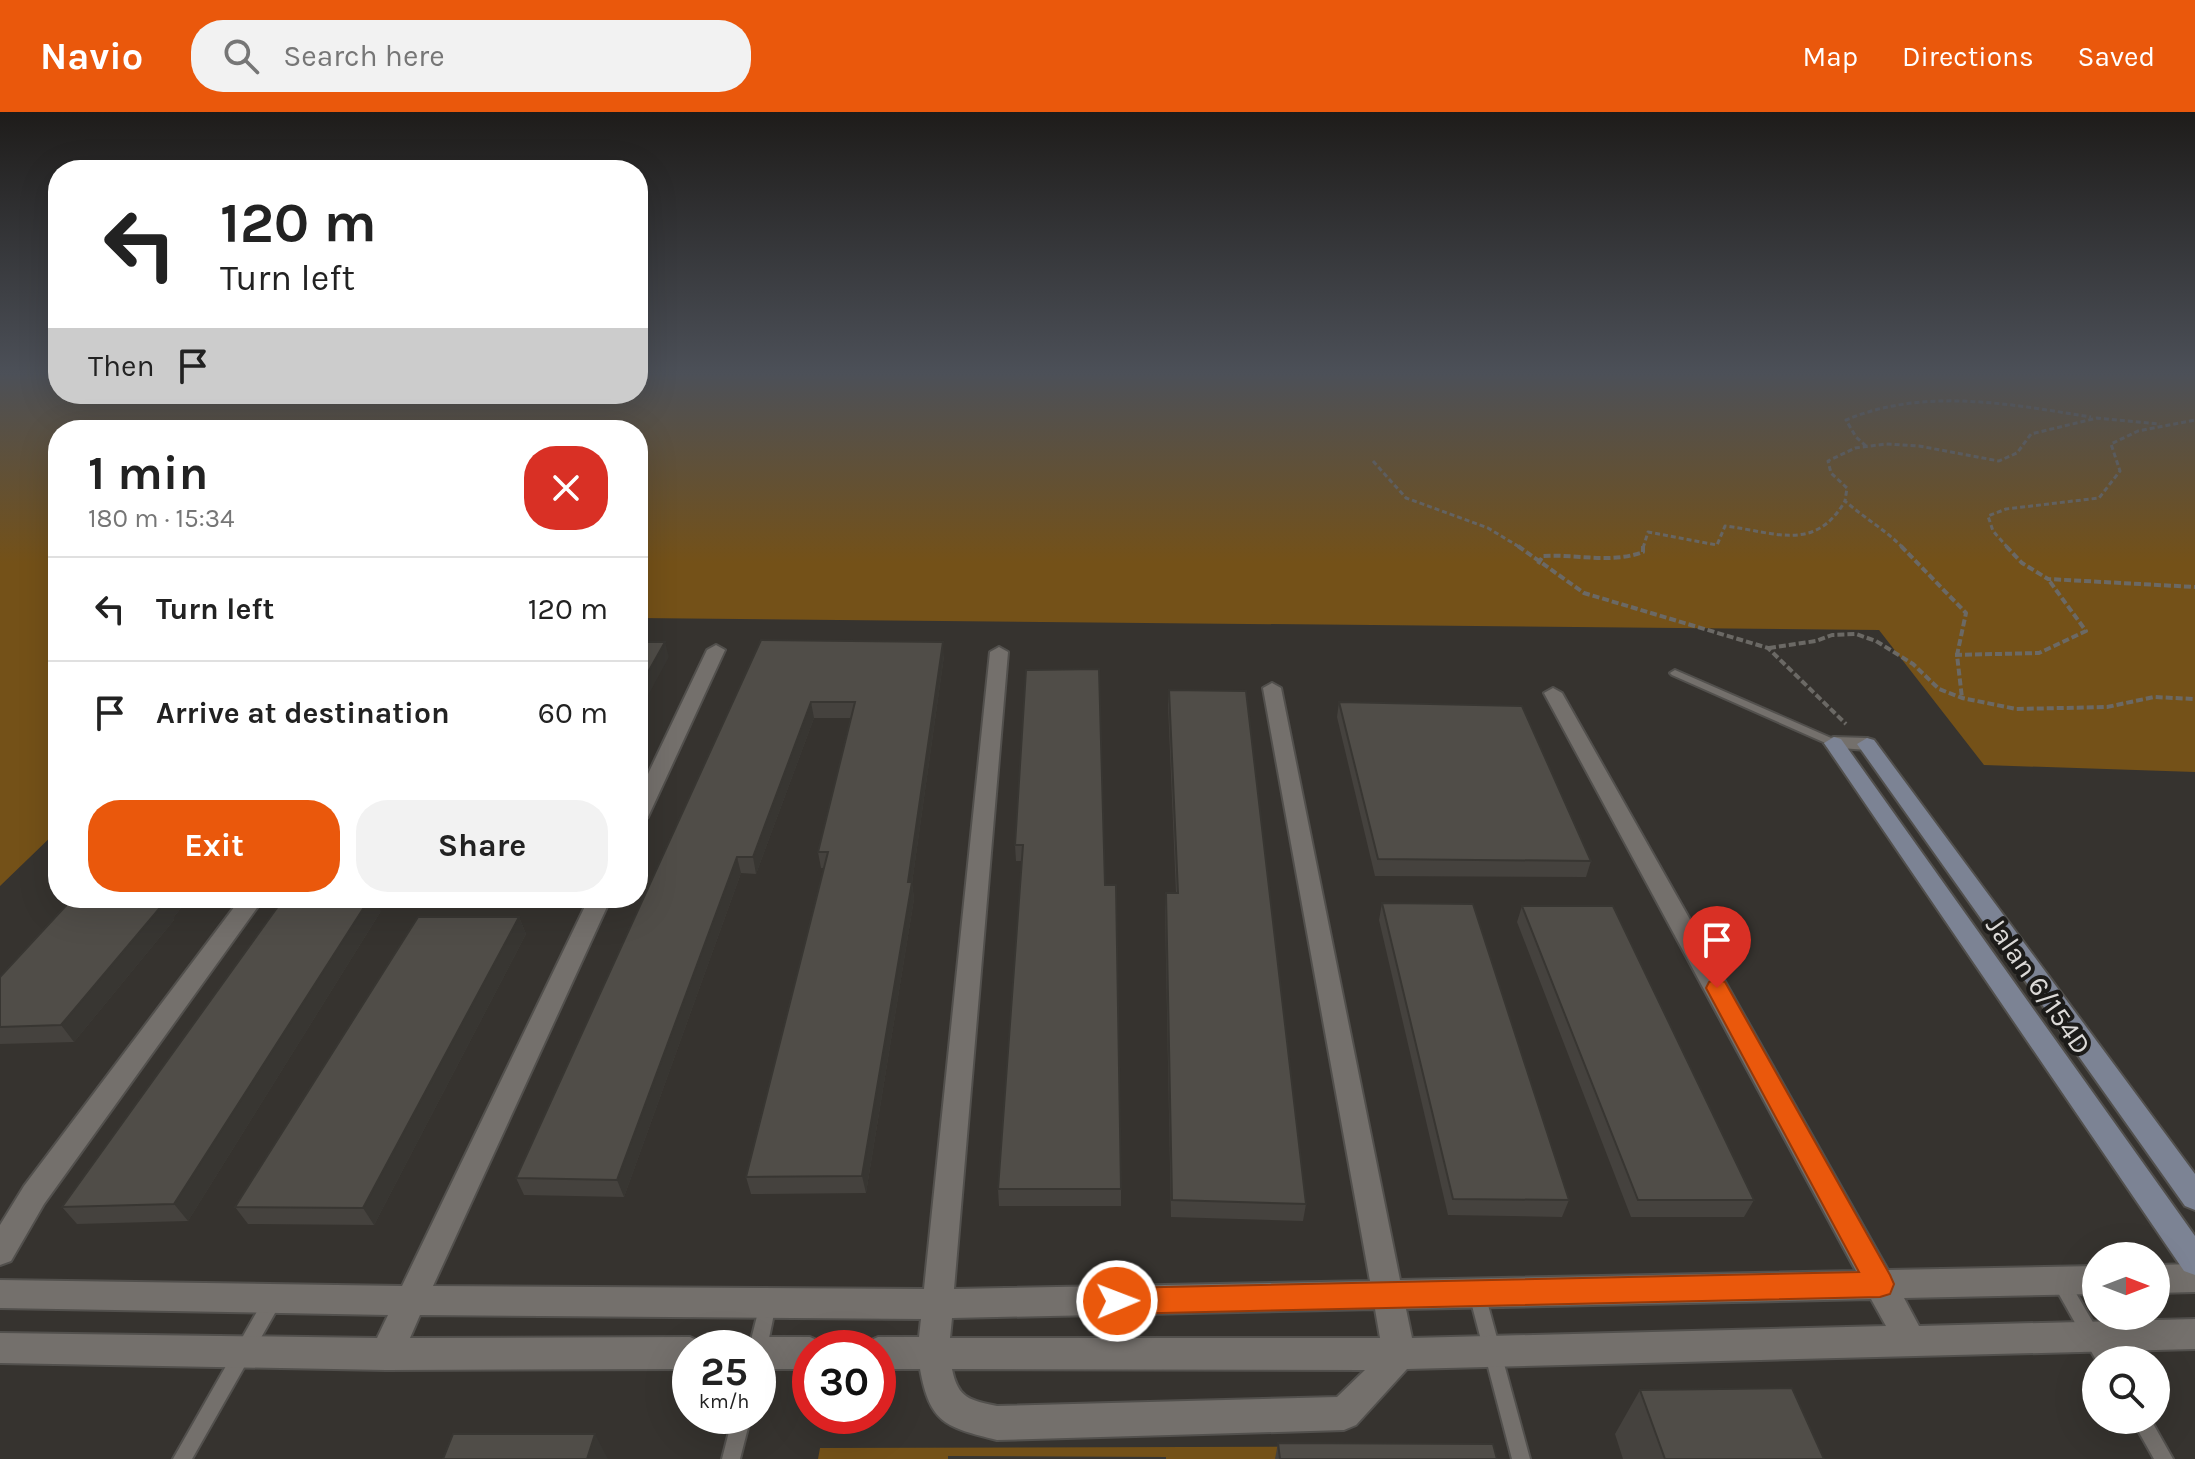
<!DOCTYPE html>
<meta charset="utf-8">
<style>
:root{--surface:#fff;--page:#f2f2f2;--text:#222;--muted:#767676;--line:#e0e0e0;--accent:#ea580c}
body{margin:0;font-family:Karla,sans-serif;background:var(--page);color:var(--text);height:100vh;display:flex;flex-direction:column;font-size:30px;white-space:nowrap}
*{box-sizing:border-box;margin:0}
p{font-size:26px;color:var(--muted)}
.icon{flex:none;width:44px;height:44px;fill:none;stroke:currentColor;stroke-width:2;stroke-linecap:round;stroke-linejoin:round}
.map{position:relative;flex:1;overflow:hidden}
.panel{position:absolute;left:48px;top:308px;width:600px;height:488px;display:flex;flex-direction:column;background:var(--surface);border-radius:32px;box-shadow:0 8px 32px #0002}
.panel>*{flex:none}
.guide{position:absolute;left:48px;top:48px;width:600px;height:244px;border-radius:32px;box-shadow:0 8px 32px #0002;background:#fff;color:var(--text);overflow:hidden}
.needle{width:52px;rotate:90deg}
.controls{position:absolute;left:2082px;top:1130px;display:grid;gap:16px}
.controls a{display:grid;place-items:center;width:88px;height:88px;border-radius:50%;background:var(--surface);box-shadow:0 8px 32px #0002;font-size:40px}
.speed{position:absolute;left:672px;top:1218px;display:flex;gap:16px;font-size:40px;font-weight:700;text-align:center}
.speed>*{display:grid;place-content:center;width:104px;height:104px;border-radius:50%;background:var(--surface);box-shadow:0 8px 32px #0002;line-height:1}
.speed small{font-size:20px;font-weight:400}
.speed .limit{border:12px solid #d22;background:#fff;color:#111}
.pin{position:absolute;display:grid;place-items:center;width:68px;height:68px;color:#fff;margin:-82px -34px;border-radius:50% 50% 50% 0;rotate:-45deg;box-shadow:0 0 8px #0007}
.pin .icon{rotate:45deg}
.me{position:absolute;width:88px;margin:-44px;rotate:89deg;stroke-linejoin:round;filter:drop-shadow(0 0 6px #0008)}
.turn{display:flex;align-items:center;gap:28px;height:168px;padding:0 40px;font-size:36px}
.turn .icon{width:104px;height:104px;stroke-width:2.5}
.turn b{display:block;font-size:56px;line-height:68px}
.then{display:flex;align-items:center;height:76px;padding:0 40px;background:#0003;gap:16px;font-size:30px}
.round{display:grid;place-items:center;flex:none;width:84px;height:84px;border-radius:32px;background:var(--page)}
.summary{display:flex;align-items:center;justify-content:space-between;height:136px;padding:0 40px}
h1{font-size:48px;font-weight:700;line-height:60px}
.cta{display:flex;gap:16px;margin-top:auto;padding:16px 40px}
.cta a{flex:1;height:92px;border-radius:32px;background:var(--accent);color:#fff;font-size:32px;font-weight:700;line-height:92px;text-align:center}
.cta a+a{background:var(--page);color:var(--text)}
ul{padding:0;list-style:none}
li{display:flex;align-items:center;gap:24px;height:104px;padding:0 40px;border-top:2px solid var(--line)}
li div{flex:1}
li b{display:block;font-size:30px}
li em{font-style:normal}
header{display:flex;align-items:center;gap:48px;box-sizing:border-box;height:112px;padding:0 40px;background:var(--accent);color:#fff}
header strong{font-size:38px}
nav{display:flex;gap:44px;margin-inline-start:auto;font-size:28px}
.search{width:560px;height:72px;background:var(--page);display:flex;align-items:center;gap:20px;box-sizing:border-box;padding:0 28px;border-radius:32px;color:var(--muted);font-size:30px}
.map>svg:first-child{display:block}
.green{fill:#745118}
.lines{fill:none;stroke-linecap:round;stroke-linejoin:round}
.lane-casing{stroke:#52504d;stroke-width:4}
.street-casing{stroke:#52504d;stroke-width:4}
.secondary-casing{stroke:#52504d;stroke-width:4}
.path-far1{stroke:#6b6965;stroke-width:3;stroke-dasharray:5 3;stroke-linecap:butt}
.path{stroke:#6b6965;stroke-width:4;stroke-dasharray:7 3;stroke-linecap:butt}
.lane{fill:#74706c;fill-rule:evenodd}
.street{fill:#74706c;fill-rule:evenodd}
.secondary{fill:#7c8394;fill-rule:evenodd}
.wall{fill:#45423e}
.shaded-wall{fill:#383632}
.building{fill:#504d48;stroke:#383632;stroke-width:2}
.route{fill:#ea580c;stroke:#983908;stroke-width:2}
.labels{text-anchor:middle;stroke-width:8;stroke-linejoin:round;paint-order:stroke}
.near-street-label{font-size:28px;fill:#dcdad8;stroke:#1c1b19}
</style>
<header>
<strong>Navio</strong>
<div class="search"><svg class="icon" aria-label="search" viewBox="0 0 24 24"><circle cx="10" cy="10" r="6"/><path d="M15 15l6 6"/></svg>Search here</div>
<nav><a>Map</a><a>Directions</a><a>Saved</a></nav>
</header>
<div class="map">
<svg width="2195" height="1347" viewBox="0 0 2195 1347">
<rect width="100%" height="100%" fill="#36332f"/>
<path class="green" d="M0 263H58V282H638V263H2195V660L1984 653 1879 518 638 506V318H58V718L0 774Z
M1488 1334 1492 1347H818L820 1336Z"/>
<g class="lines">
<g class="lane-casing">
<path id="lane" d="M1675 558 1838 629 1839 631 1834 634 1830 633 1672 563 1670 561Z
M2060 1162 2066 1164 2115 1248H2096L2052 1170 2054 1164Z
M1477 1174 1483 1176 1485 1182 1530 1347H1512L1469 1182 1471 1176Z
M273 1180 279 1182 281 1188 279 1194 192 1347H173L267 1182Z
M768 1184 774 1186 776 1192 767 1236 764 1242 758 1245V1236H749L760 1192 762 1186Z
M733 1304H751L740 1347H722Z
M2132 1308H2151L2173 1347H2154Z"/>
</g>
<g class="street-casing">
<path id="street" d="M716 533 725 538 648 705 638 712V683L707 538Z
M999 535 1008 540 954 1177 1370 1169 1263 576 1272 571 1281 576 1400 1168 1856 1159 1544 581 1553 576 1562 581 1888 1158 2096 1154V1182L1904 1186 1919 1214 2195 1207V1237L1407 1257 1356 1313 1344 1318 997 1328C946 1315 930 1312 920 1257H878V1236H864L867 1230 878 1225H919L921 1207 420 1203 410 1226 690 1225 701 1230 704 1236H690V1257L386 1258 0 1251V1221L377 1226 388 1203 0 1196V1168L402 1174 589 786H611L433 1174 924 1177 990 540ZM1871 1187 1886 1214 1412 1226 1406 1197ZM1375 1197 1380 1226H950L952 1206ZM952 1257 1365 1258 1337 1285 997 1294C970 1288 958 1287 952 1257Z
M1834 625 1867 626 1877 632 1867 638 1827 635 1824 631 1827 627Z
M241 786H264L44 1092 11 1149 0 1153V1113L24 1074Z
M2195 1152V1180L2156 1181V1153Z
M758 1225H810L821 1230 824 1236H810V1257H758V1236H744L747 1230Z"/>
</g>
<g class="secondary-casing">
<path id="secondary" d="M1834 625 1841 627 2195 1124V1163L2184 1159 1824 631Z
M1867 626 1874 628 2195 1062V1098L2185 1094 1857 632Z"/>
</g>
<path class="path-far1" d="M1866 334 1856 325 1846 308C1924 275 2010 292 2091 305
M1373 349 1406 386 1488 416 1521 436
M1643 436 1648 420 1717 433 1725 414C1775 420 1815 441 1845 389
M1903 436C1886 418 1864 406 1845 389L1847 376 1831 361 1828 349 1855 336 1886 332 1919 334 1999 349 2017 341 2031 322 2097 306 2160 312
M2008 436 1993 419 1988 404 2006 397 2099 386 2120 359 2111 332 2138 319 2195 308"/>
<path class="path" d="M1518 434 1584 481 1768 536 1846 612
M1901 434 1966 501 1957 543 1962 586
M2006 434 2022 451 2048 467 2195 475
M1538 452 1543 444C1577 442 1610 452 1643 440V434
M1769 536 1816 529 1832 523 1856 522 1876 529 1913 552 1939 577 1962 586 2016 597 2107 595 2154 585 2195 587
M1955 543 2039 541 2086 519 2048 467"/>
<use href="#lane" class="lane"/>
<use href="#street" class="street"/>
<use href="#secondary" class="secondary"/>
</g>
<path class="wall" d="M761 528 944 544 912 771 914 787 866 1081 751 1082 746 1065 824 756H821L818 740 851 606H814L756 762 741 761 624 1085 524 1083 516 1066Z
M1026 558 1105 773 1121 1077V1094H999L998 1077 1022 749H1016L1015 733Z
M1169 578 1306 1092 1303 1109 1171 1105 1165 798 1166 781H1176L1168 593Z
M1339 590 1591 749 1586 765 1375 764 1337 605Z
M73 786H189L173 806 174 808 74 930 0 932V865Z
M1382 791 1569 1088 1562 1105 1448 1103 1379 808Z
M1522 794 1754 1088 1744 1105H1631L1517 810Z
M381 799 188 1109 77 1112 62 1095Z
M519 805 526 822 374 1113 248 1112 235 1095Z
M1640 1278 1824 1347H1623L1615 1322Z
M1278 1331 1497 1347H1275Z"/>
<path class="shaded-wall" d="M665 530 669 545 638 602V578Z
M943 530 944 544 912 771 914 787 866 1081 862 1064Z
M811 590 814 606 756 762 753 745Z
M737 745 741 761 624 1085 617 1068Z
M165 786H189L173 806 174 808 74 930 61 913Z
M370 786H374L381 799 188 1109 174 1092Z
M519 805 526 822 374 1113 363 1096Z
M595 1322 608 1347H587Z"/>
<path class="building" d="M761 528 943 530 908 770H912L862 1064 746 1065 828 740H818L855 590H811L753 745H737L617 1068 516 1066Z
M638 530H665L638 578Z
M1099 557 1105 773H1116L1121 1077H998L1023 733H1015L1026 558Z
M1169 578 1246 579 1306 1092 1172 1088 1166 781H1178Z
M1339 590 1522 594 1591 749 1378 747Z
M73 786H165L160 791H164L61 913 0 915V865Z
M284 786H370L174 1092 62 1095Z
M1382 791 1473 792 1569 1088 1453 1087Z
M1522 794H1613L1754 1088H1638Z
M418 805H519L363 1096 235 1095Z
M1792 1276 1824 1347H1665L1640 1278Z
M453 1322H595L587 1347H443Z
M1278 1331 1493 1332 1497 1347H1280Z
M949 1345 1165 1346V1347H949Z"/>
<linearGradient id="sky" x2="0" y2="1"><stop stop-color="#1e1c1a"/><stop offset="0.58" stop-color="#4c5058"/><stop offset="1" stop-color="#4c5058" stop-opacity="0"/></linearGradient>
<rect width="2195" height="451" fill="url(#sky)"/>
<path class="route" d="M1717 867 1725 870 1890 1163 1894 1172 1890 1182 1880 1185 1117 1202 1108 1198 1103 1189 1108 1179 1117 1176 1859 1160 1706 876 1709 870Z"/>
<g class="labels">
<g class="near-street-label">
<text transform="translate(2039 873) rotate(55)" y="10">Jalan 6/154D</text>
</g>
</g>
</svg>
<div class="controls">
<a><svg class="needle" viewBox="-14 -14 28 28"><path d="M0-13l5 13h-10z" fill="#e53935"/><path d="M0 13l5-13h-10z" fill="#767676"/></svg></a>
<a><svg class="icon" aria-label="search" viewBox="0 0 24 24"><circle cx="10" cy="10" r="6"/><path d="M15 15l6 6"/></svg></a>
</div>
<div class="speed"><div>25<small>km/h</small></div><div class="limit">30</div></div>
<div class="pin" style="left:1717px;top:876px;background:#d93025"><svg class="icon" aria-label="arrive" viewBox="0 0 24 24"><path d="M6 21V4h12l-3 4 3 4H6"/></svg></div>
<svg class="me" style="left:1117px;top:1189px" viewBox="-20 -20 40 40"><circle r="17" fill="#ea580c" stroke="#fff" stroke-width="3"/><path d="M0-11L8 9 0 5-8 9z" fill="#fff"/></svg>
<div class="guide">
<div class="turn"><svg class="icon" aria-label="left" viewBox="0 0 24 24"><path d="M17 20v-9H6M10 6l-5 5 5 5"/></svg><div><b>120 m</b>Turn left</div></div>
<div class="then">Then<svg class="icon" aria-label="arrive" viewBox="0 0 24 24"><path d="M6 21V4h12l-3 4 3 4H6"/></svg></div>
</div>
<section class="panel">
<div class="summary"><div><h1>1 min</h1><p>180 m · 15:34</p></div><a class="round" style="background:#d93025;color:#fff"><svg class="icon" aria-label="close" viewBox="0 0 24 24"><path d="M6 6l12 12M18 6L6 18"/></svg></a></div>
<ul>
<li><svg class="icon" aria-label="left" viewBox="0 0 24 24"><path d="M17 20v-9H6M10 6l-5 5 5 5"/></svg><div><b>Turn left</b></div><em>120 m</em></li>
<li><svg class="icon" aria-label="arrive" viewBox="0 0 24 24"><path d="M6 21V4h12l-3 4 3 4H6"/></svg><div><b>Arrive at destination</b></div><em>60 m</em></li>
</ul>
<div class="cta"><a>Exit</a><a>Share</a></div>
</section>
</div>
